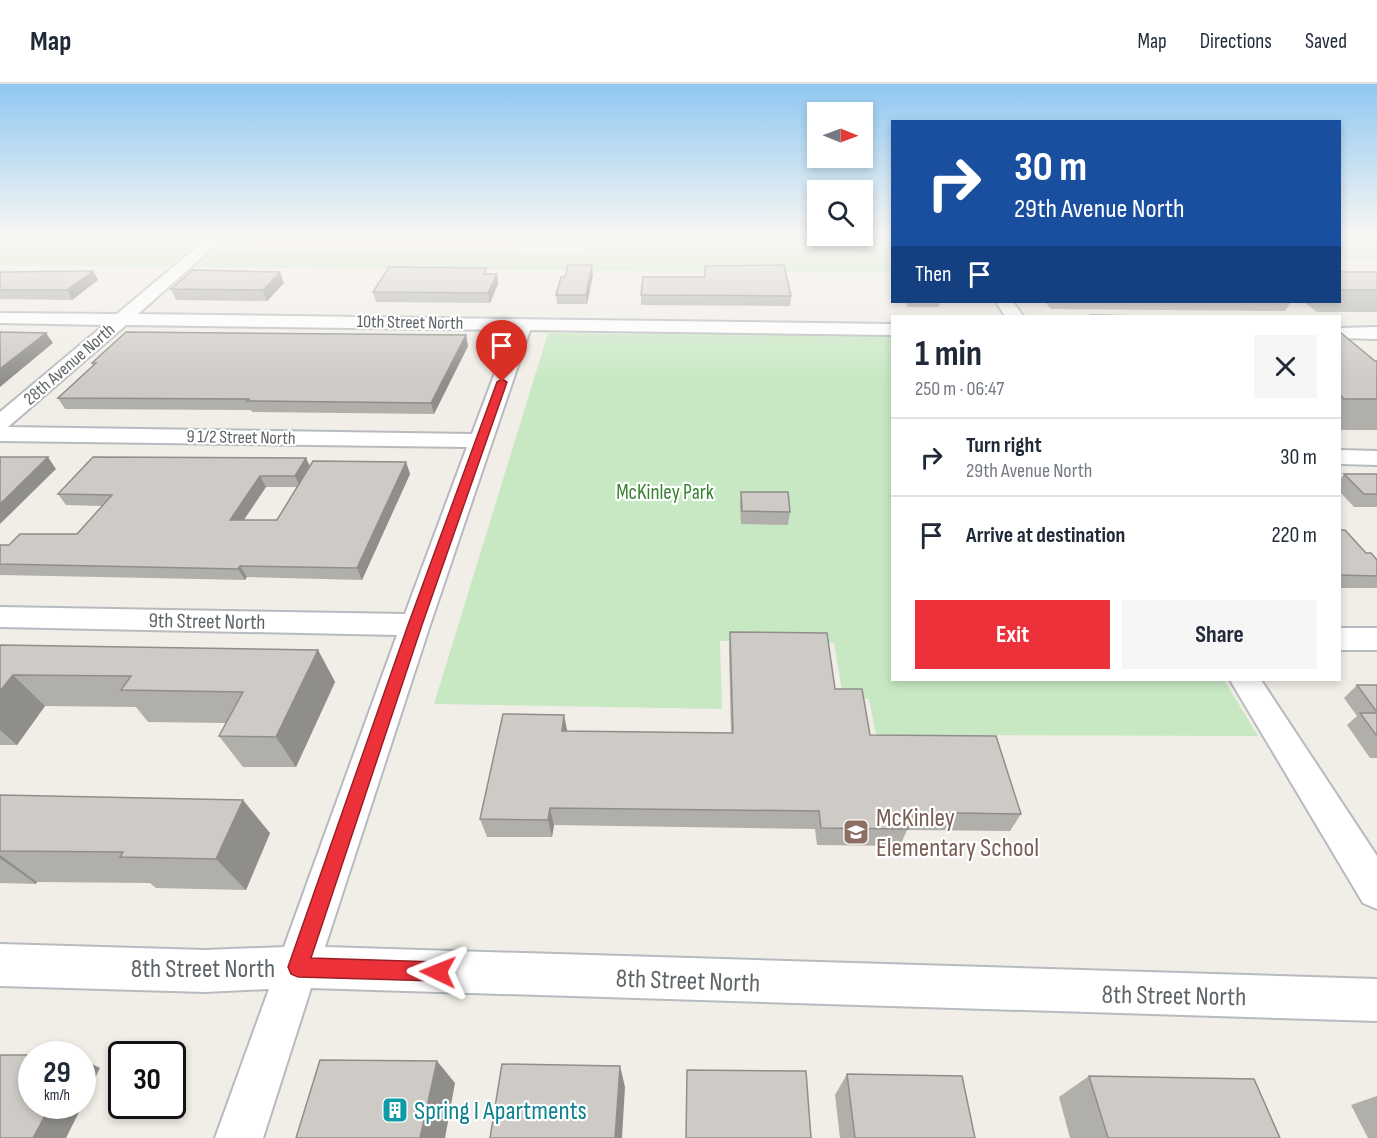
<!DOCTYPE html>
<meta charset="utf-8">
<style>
:root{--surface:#fff;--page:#f6f6f7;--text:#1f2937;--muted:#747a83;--line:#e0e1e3;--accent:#ed313a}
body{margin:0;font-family:"Sofia Sans Condensed",sans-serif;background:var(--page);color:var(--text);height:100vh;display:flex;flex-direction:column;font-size:22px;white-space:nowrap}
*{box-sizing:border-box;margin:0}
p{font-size:20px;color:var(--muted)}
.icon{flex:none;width:33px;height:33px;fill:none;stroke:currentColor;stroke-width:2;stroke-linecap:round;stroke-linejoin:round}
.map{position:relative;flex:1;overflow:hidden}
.side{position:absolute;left:891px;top:231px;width:450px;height:366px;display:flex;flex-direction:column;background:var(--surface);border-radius:0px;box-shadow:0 3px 9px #0003}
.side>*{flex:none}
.guide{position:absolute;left:891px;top:36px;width:450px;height:183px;border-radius:0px;box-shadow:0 3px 9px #0003;background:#1a4fa0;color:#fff;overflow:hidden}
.needle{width:39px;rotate:91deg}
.tools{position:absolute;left:807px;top:18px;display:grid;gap:12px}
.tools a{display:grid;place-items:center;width:66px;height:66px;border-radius:0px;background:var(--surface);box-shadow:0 3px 9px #0003;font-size:30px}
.speed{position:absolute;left:18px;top:957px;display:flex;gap:12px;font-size:30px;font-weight:700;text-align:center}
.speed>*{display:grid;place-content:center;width:78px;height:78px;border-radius:50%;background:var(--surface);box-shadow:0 3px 9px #0003;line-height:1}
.speed small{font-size:15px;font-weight:400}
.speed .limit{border:3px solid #111;border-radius:9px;background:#fff;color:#111}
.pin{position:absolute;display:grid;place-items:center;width:51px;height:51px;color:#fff;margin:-62px -26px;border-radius:50% 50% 50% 0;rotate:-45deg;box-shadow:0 0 6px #0007}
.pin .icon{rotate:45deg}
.me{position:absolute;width:66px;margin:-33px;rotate:272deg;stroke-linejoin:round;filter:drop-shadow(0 0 4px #0008)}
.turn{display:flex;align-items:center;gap:21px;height:126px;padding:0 24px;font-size:27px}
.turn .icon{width:78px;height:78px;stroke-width:2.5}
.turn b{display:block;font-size:42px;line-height:51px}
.then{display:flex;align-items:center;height:57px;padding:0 24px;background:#0003;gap:12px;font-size:22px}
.round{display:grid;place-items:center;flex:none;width:63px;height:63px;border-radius:0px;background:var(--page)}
.overview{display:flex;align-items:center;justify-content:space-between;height:102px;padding:0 24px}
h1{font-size:36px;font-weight:700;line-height:45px}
.primary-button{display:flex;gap:12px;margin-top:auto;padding:12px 24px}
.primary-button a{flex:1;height:69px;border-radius:0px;background:var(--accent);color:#fff;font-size:24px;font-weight:700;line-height:69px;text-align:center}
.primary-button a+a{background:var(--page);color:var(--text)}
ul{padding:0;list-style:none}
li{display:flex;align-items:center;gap:18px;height:78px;padding:0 24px;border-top:2px solid var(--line)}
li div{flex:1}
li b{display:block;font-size:22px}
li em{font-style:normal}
header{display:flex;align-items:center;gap:36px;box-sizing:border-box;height:84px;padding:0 30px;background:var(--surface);border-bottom:2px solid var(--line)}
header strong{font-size:28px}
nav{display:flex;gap:33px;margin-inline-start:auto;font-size:21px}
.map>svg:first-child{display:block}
.green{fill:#c8e8c4}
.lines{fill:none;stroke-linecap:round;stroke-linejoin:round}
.minor-casing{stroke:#b7babe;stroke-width:4}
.minor{fill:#fff;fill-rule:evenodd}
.wall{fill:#b1afaa;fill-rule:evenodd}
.shaded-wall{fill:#908e8b}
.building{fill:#cecbc6;stroke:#908e8b;stroke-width:1.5}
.route{fill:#ed313a;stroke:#9a2026;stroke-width:1.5}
.labels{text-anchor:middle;stroke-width:4.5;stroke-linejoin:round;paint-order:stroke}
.far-street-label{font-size:18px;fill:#5e6468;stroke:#fff}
.park-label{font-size:21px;fill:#398232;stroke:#fff}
.street-label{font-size:21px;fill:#5e6468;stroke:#fff}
.near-education-label{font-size:26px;fill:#785e54;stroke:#fff;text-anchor:start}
.near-street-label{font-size:26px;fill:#5e6468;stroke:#fff}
.near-culture-label{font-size:26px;fill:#0d838f;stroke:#fff;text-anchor:start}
</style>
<header>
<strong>Map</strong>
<nav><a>Map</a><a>Directions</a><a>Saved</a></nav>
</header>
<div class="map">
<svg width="1377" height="1054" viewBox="0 0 1377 1054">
<rect width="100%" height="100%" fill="#f1eee7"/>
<path class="green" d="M590 151H892V170L585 167Z
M1340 151H1377V174H1340Z
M0 163 190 165 167 183 0 181Z
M215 165 892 171V189L194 183Z
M548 249 892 252V596H1224L1258 652 876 651 869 615 843 613 834 559 720 557 722 625 434 620Z"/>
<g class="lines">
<g class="minor-casing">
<path id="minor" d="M211 151H227L138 230 892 240V251L530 246 430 541 325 863 1377 895V937L311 904 263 1054H215L269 905 205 908 0 902V860L205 866 284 863 397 551 0 543V523L405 530 467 363 0 357V328L104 241 0 239V229L117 230ZM126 241 511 246 472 350 8 343Z
M996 218H1013L1023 232H1005Z
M1377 243V255L1340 254V244Z
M1340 366 1377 367V381L1340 380Z
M1340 544H1377V566H1340Z
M1230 596H1261L1377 772V825L1363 819Z"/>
</g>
<use href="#minor" class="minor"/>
</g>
<path class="wall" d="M93 187 98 196 72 216 0 215V188Z
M1340 188H1377V228H1317L1304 218H1340Z
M488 190H497L498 200 490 219 376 218 373 208Z
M593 191 587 220H557L556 211Z
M284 199 267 217 176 216 171 205Z
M641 211 791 212 790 222 641 221Z
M906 218H940L939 223H908Z
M1045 218H1291L1285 227 1051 225Z
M1340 248 1375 277H1377V346H1340Z
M466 251 468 262 434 330 252 328 251 326 65 325 58 314 93 281 92 279Z
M306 374 310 383 406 378 410 390 362 496 247 493 245 496 200 495 0 491V461H9L77 450 102 422 66 421 58 410ZM266 403H297L277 436H244Z
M1344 390H1377V423H1354L1340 408V396Z
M741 408 790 428 788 441 741 440 740 421Z
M1340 446 1366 469 1377 476V504H1340Z
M730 548 835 605 870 651 1021 730 1010 747 907 746 900 762 817 761 815 745 554 741 552 753H487L480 735 567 647 731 649 729 567Z
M0 561 318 566 335 598 296 683H243L219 652 226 639 148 638 136 623 45 622 17 661H0Z
M1357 601H1377V674H1370L1347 641 1357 632 1344 614Z
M0 711 270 749 246 806 156 804 150 799 37 798 36 800 0 799Z
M847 990 975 1054H840L835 1011Z
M1089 992 1280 1054H1070L1059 1013Z
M1377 1012V1054H1368L1351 1021Z"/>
<path class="shaded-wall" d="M592 181 593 191 587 220 586 211Z
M93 187 98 196 72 216 67 206Z
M280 188 284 199 267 217 263 206Z
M497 190 498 200 490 219 488 209Z
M46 249 53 259 0 303V285Z
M466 251 468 262 434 330 431 319Z
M48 373 56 385 0 440V420Z
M306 374 311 385 300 403 295 392Z
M406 378 410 390 362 496 357 484Z
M260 392 266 403 236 447 230 436Z
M240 482 247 493 245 496 238 485Z
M318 566 335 598 296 683 276 653Z
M13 591 45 622 17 661 0 646V607Z
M564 631 568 650 562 647Z
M243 716 270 749 246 806 216 775Z
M550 724 554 741 552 753 548 736Z
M0 771 37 798 36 800 0 774Z
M82 975 100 984 82 1020Z
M437 977 455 999 445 1054H420Z
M620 982 625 1003 622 1054H615Z
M50 1022H82L66 1054H33Z"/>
<path class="building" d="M568 181H592L586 211H556L561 193H565Z
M784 181 791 212 641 211 643 193H705V182Z
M389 183 487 184 484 190H497L488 209 373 208Z
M193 186 280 188 263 206 171 205Z
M93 187 67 206H0V188Z
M1340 188H1377V206H1340Z
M1091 231 1142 232H1092Z
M0 248 46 249 0 285Z
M126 248 466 251 431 319 247 317 249 315 58 314 96 279H92Z
M1340 248 1375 277H1377V315H1344L1340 311Z
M0 373H48L0 420Z
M93 373 306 374 295 392H260L230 436H277L313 377 406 378 357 484 240 482 238 485 193 484 0 480V461H9L20 450H77L112 411 58 410Z
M1344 390H1377V410H1364Z
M741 408H788L790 428 742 427Z
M1340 446H1345L1366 469H1371L1377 476V492L1340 491Z
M730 548 827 549 835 605H862L870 651 996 652 1021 730 904 728 908 745 821 744 819 727 550 724 548 736 480 735 503 630 564 631 562 647 733 649Z
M0 561 318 566 276 653 219 652 243 608 121 606 131 592 13 591 0 607Z
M1357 601H1377V628Z
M1360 629H1377V652Z
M0 711 243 716 216 775 120 773 123 768 0 767Z
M0 971H32V1022H50L33 1054H0Z
M320 976 437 977 420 1054H296Z
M502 980 620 982 615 1054H490Z
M687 986 806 987 811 1054H686Z
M847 990 962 992 975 1054H855Z
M1089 992 1254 995 1280 1054H1108Z"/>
<linearGradient id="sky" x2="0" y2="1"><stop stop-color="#8fc8f1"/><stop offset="0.51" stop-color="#f9f7f4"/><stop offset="1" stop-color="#f9f7f4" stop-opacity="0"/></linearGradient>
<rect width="1377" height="298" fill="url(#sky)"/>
<path class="route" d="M502 295 507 298 422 541 311 874 438 878 445 881 448 888 445 895 438 897 298 893 291 890 288 883 408 541 497 298Z"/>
<defs>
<g id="school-square" transform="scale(1.35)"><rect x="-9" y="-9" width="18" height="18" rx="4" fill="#8d6e63" stroke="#fff"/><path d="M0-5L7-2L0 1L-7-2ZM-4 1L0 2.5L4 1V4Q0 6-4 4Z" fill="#fff"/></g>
<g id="building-square" transform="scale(1.35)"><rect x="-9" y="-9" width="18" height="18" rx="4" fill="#0f9aa8" stroke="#fff"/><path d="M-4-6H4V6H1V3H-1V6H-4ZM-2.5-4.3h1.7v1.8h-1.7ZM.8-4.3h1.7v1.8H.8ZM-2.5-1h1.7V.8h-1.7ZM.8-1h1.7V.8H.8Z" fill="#fff"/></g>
</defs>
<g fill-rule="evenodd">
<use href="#school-square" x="856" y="748"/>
<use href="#building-square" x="395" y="1026"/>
</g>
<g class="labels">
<g class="far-street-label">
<text transform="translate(410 238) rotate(1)" y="6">10th Street North</text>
<text transform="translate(69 280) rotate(-41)" y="6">28th Avenue North</text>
<text transform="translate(241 353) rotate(1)" y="6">9 1/2 Street North</text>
</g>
<g class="park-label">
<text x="665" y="415">McKinley Park</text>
</g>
<g class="street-label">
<text transform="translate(207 537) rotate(1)" y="7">9th Street North</text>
</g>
<g class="near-education-label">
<text x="876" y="742">McKinley<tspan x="876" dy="30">Elementary School</tspan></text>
</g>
<g class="near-street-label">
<text x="203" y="893">8th Street North</text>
<text transform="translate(688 896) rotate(2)" y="9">8th Street North</text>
<text transform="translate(1174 911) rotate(1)" y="9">8th Street North</text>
</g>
<g class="near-culture-label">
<text x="414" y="1035">Spring I Apartments</text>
</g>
</g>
</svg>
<div class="tools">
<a><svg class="needle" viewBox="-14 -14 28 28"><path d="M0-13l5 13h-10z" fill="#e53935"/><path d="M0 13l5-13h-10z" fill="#747a83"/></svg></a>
<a><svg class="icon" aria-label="search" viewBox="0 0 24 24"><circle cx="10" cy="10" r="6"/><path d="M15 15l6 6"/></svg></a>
</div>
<div class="speed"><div>29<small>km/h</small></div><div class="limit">30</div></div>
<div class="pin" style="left:502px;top:298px;background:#d93025"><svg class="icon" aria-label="arrive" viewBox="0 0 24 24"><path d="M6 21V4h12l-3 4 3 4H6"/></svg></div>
<svg class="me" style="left:438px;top:888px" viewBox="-20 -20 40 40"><path d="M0-17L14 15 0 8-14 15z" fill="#ed313a" stroke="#fff" stroke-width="4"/></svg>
<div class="guide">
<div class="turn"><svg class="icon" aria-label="right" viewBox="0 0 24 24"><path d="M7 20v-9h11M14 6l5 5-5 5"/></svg><div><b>30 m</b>29th Avenue North</div></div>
<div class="then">Then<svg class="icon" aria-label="arrive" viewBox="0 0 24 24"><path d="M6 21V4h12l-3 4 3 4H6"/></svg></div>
</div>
<section class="side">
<div class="overview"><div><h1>1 min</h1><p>250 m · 06:47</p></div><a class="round"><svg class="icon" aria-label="close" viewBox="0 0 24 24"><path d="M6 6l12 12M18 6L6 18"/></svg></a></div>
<ul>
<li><svg class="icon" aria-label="right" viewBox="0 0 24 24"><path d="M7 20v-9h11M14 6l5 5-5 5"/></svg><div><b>Turn right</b><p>29th Avenue North</p></div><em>30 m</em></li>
<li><svg class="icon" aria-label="arrive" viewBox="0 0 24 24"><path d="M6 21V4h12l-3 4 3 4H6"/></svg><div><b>Arrive at destination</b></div><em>220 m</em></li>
</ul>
<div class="primary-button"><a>Exit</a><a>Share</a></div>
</section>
</div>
